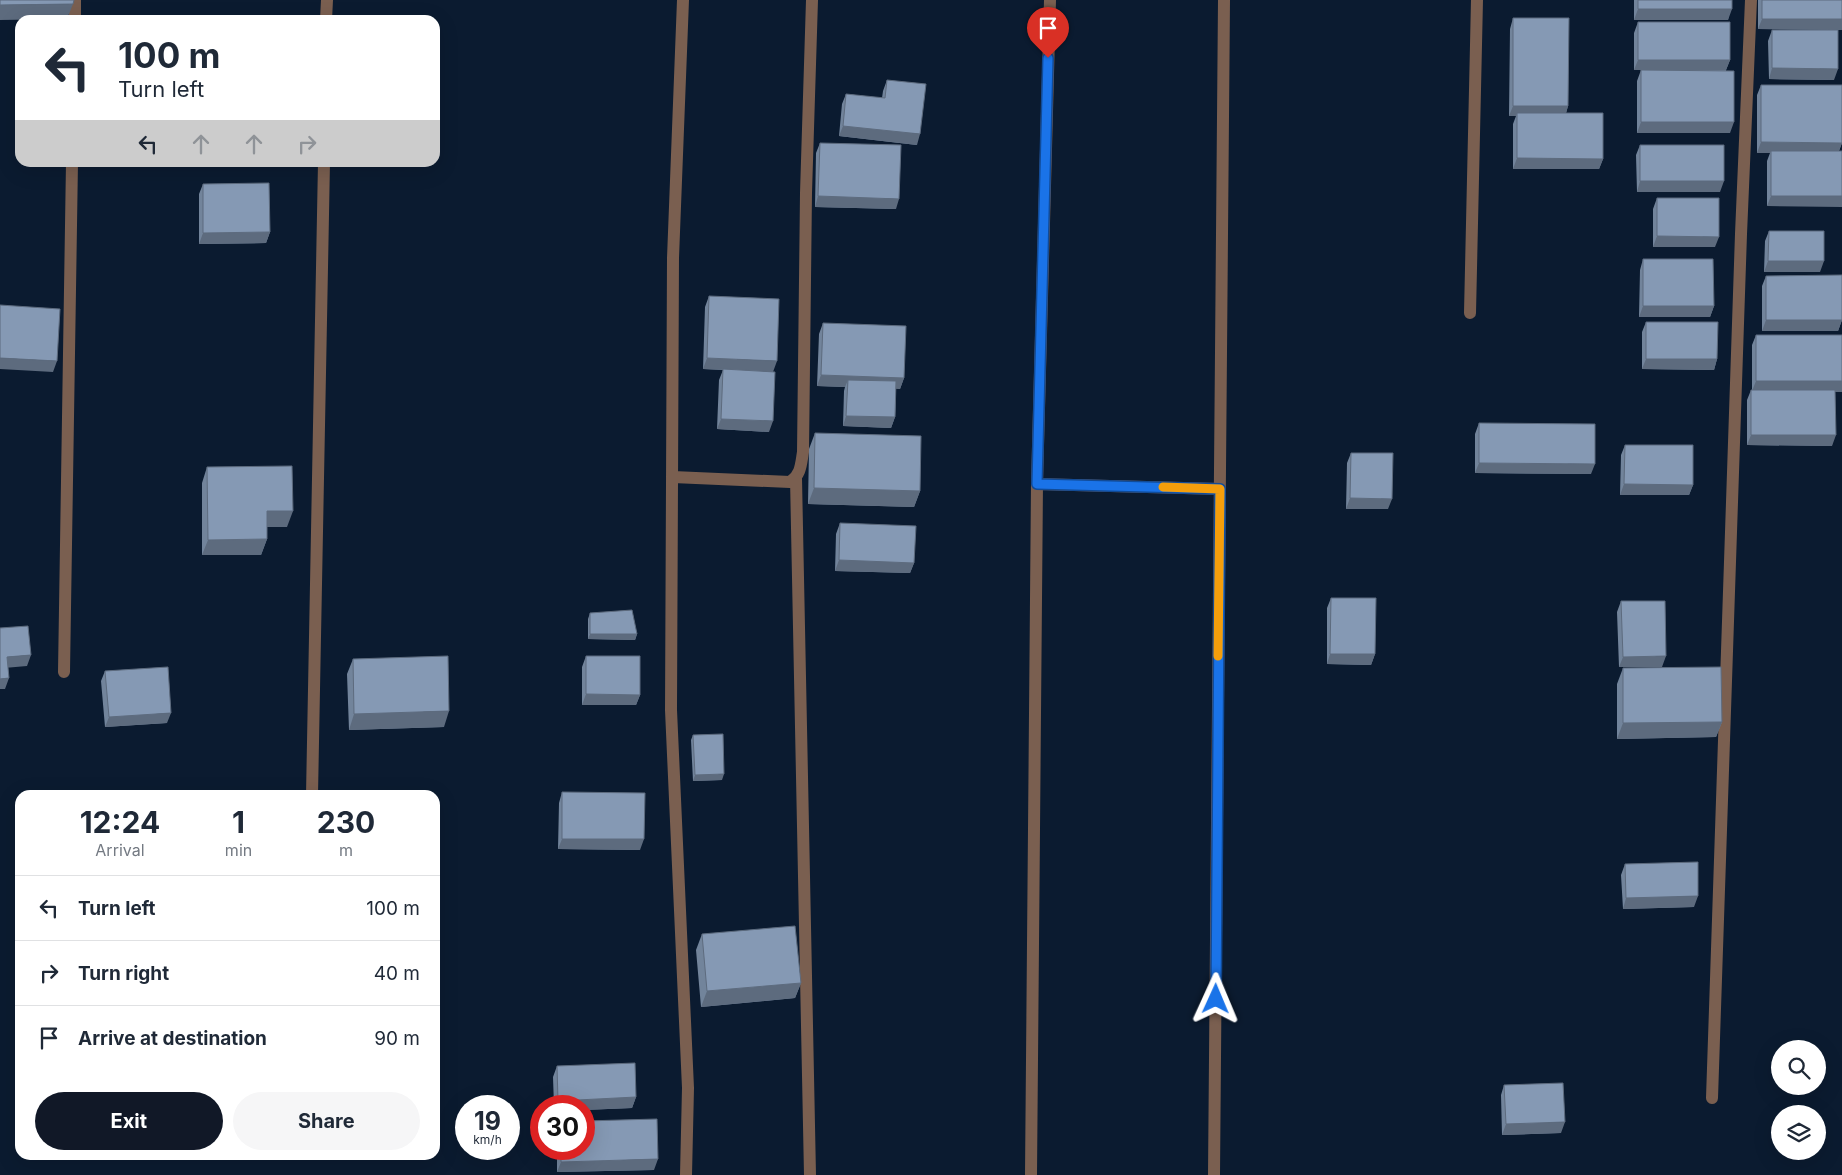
<!DOCTYPE html>
<style>
:root{--surface:#fff;--page:#f6f6f7;--text:#1f2937;--muted:#747a83;--line:#e0e1e3;--accent:#111827}
body{margin:0;font-family:Inter,sans-serif;background:var(--page);color:var(--text);height:100vh;display:flex;flex-direction:column;font-size:19px;white-space:nowrap}
*{box-sizing:border-box;margin:0}
p{font-size:16px;color:var(--muted)}
.icon{flex:none;width:28px;height:28px;fill:none;stroke:currentColor;stroke-width:2;stroke-linecap:round;stroke-linejoin:round}
.map{position:relative;flex:1;overflow:hidden}
.sheet{position:absolute;left:15px;top:790px;width:425px;height:370px;display:flex;flex-direction:column;background:var(--surface);border-radius:15px;box-shadow:0 5px 20px #0002}
.sheet>*{flex:none}
.guide{position:absolute;left:15px;top:15px;width:425px;height:152px;border-radius:15px;box-shadow:0 5px 20px #0002;background:#fff;color:var(--text);overflow:hidden}
.tools{position:absolute;left:1771px;top:1040px;display:grid;gap:10px}
.tools a{display:grid;place-items:center;width:55px;height:55px;border-radius:50%;background:var(--surface);box-shadow:0 5px 20px #0002;font-size:25px}
.speed{position:absolute;left:455px;top:1095px;display:flex;gap:10px;font-size:25px;font-weight:700;text-align:center}
.speed>*{display:grid;place-content:center;width:65px;height:65px;border-radius:50%;background:var(--surface);box-shadow:0 5px 20px #0002;line-height:1}
.speed small{font-size:12px;font-weight:400}
.speed .limit{border:8px solid #d22;background:#fff;color:#111}
.pin{position:absolute;display:grid;place-items:center;width:42px;height:42px;color:#fff;margin:-51px -21px;border-radius:50% 50% 50% 0;rotate:-45deg;box-shadow:0 0 5px #0007}
.pin .icon{rotate:45deg}
.me{position:absolute;width:55px;margin:-28px;rotate:1deg;stroke-linejoin:round;filter:drop-shadow(0 0 4px #0008)}
.turn{display:flex;align-items:center;gap:18px;height:105px;padding:0 20px;font-size:22px}
.turn .icon{width:65px;height:65px;stroke-width:2.5}
.turn b{display:block;font-size:35px;line-height:42px}
.lanes{display:flex;align-items:center;height:48px;padding:0 20px;background:#0003;justify-content:center;gap:25px;direction:ltr}
.lanes .off{opacity:.35}
.eta{display:flex;justify-content:space-evenly;align-items:center;height:85px;text-align:center}
.eta b{font-size:30px;font-weight:700;line-height:35px}
.action{display:flex;gap:10px;margin-top:auto;padding:10px 20px}
.action a{flex:1;height:58px;border-radius:30px;background:var(--accent);color:#fff;font-size:20px;font-weight:700;line-height:58px;text-align:center}
.action a+a{background:var(--page);color:var(--text)}
ul{padding:0;list-style:none}
li{display:flex;align-items:center;gap:15px;height:65px;padding:0 20px;border-top:1px solid var(--line)}
li div{flex:1}
li b{display:block;font-size:19px}
li em{font-style:normal}
.map>svg:first-child{display:block}
.lines{fill:none;stroke-linecap:round;stroke-linejoin:round}
.minor{stroke:#7a5f50;stroke-width:12}
.wall{fill:#72849b}
.shaded-wall{fill:#5d6b7e}
.building{fill:#8599b4;stroke:#5d6b7e}
.route-casing{stroke:#114b97;stroke-width:12}
.route{stroke:#1a73e8;stroke-width:9}
.slow{stroke:#f59e0b;stroke-width:9}
</style>
<div class="map">
<svg width="1842" height="1175" viewBox="0 0 1842 1175">
<rect width="100%" height="100%" fill="#0b1b30"/>
<g class="lines">
<path class="minor" d="M683 0 673 258 671 710 688 1088 686 1175
M75 20V0
M326 20 327 0
M1470 313 1477 0
M673 477 790 482C801 475 801 464 803 452L806 193 812 0
M796 478 810 1175
M1037 484 1220 489
M64 672 72 162
M312 795 324 162
M1712 1098 1741 234 1751 0
M1031 1175 1037 484 1050 0
M1214 1175 1224 0"/>
</g>
<path class="wall" d="M1634 0H1732L1728 20H1634Z
M1758 0H1842V30L1758 29Z
M1513 18 1568 106 1566 113 1603 159 1599 169H1513V124L1516 116H1509L1510 29Z
M1638 22 1730 60 1726 70 1730 133H1637V81L1641 70H1634V33Z
M1772 30 1834 80 1769 79 1768 41Z
M887 80 917 145 839 136 842 104 846 94 882 98 883 91Z
M1761 85 1842 143 1839 151 1767 206V161L1770 153H1757V95Z
M820 143 896 209 815 207 816 153Z
M1640 145 1720 192H1637L1636 155Z
M203 184 270 232 266 243 199 244V194Z
M1657 198 1715 247H1653V209Z
M1769 231 1820 272H1764L1765 241Z
M1643 259 1714 306 1710 317H1639L1640 270Z
M1766 276 1842 320 1838 331H1762V286Z
M709 296 769 432 717 429 719 380 723 370 703 369 705 307Z
M1646 322 1717 359 1714 370 1642 369V332Z
M823 323 904 378 900 389 896 388 895 417 891 428 843 426 844 391 845 387 817 386 819 334Z
M1756 335 1842 392H1835L1832 446 1747 445V400L1751 390H1752V345Z
M1479 423 1591 474 1475 473V434Z
M815 433 920 491 914 507 808 504 809 449Z
M1625 445 1693 485 1689 495H1620L1621 455Z
M1351 453 1388 509H1346L1347 463Z
M207 467 287 527H267V539L261 555H202V483Z
M840 523 914 563 910 573 835 571 836 534Z
M1331 598 1375 654 1371 665 1327 664V608Z
M1621 601 1662 667H1619L1617 612Z
M590 613 637 634 635 640 588 639V619Z
M586 656 640 695 636 705H582V667Z
M353 659 444 727 349 730 347 674Z
M1623 668 1722 722 1716 737 1617 739V684Z
M105 671 167 723 105 727 101 681Z
M693 735 722 780 693 781 691 740Z
M562 792 640 850 558 849 559 803Z
M1625 864 1694 907 1623 909 1621 875Z
M702 934 801 983 795 998 701 1007 696 950Z
M557 1066 636 1097 632 1108 584 1110V1106H554L553 1077Z
M1504 1085 1561 1133 1502 1135 1501 1095Z
M557 1149H584L654 1170 557 1172Z"/>
<path class="shaded-wall" d="M73 4 67 19 0 20V5Z
M1638 9H1732L1728 20H1634Z
M1762 19H1842V30L1758 29Z
M1638 60H1730L1726 70H1634Z
M1772 68 1838 69 1834 80 1769 79Z
M1513 106H1568L1565 117 1517 113 1516 116H1509Z
M1641 122H1734L1730 133H1637Z
M843 126 920 134 917 145 839 136Z
M1761 142 1842 143 1838 153 1771 151 1770 153H1757Z
M1517 158 1603 159 1599 169H1513Z
M1640 181H1724L1720 192H1637Z
M818 196 899 199 896 209 815 207Z
M1771 196H1842V207L1767 206Z
M270 232 266 243 199 244 203 233Z
M1657 236 1719 237 1715 247H1653Z
M1768 261H1824L1820 272H1764Z
M1643 306H1714L1710 317H1639Z
M1766 320H1842L1838 331H1762Z
M0 358 57 361 53 372 0 369Z
M707 358 777 361 773 372 703 369Z
M1646 359H1717L1714 370 1642 369Z
M821 375 904 378 900 389 847 387 848 380 845 387 817 386Z
M1756 381H1842V392L1752 391Z
M846 416 895 417 891 428 843 426Z
M721 419 773 421 769 432 717 429Z
M1751 435H1836L1832 446 1747 445Z
M1479 463 1595 464 1591 474 1475 473Z
M1624 484 1693 485 1689 495H1620Z
M814 488 920 491 914 507 808 504Z
M1350 498 1392 499 1388 509H1346Z
M267 511H293L287 527H261Z
M267 539 261 555H202L208 540Z
M839 560 914 563 910 573 835 571Z
M590 634H637L635 640 588 639Z
M1330 654H1375L1371 665 1327 664Z
M31 655 27 666 4 668 7 657Z
M1666 656 1662 667H1619L1623 657Z
M9 678 5 689H0V679Z
M586 694 640 695 636 705H582Z
M449 711 444 727 349 730 354 714Z
M171 713 167 723 105 727 109 717Z
M1722 722 1716 737 1617 739 1623 723Z
M724 774 722 780 693 781 695 775Z
M562 839H644L640 850 558 849Z
M1698 896 1694 907 1623 909 1626 898Z
M801 983 795 998 701 1007 707 991Z
M636 1097 632 1108 584 1110V1106H556L558 1101Z
M1565 1122 1561 1133 1502 1135 1506 1124Z
M658 1159 654 1170 557 1172 561 1162Z"/>
<path class="building" d="M0 0H74L73 4 0 5Z
M1638 0H1732V9H1638Z
M1762 0H1842V19H1762Z
M1513 18H1569L1568 106H1513Z
M1638 22H1730V60H1638Z
M1772 30H1838V69L1772 68Z
M1641 70 1734 71V122H1641Z
M887 80 926 84 920 134 843 126 846 94 885 98Z
M1761 85H1842V143L1761 142Z
M1517 113H1603V159L1517 158Z
M820 143 901 145 899 199 818 196Z
M1640 145H1724V181H1640Z
M1771 151H1842V196H1771Z
M269 183 270 232 203 233V184Z
M1657 198H1719V237L1657 236Z
M1769 231H1824V261H1768Z
M1643 259H1713L1714 306H1643Z
M1842 275V320H1766V276Z
M709 296 779 299 777 361 707 358Z
M0 305 60 309 57 361 0 358Z
M1646 322H1718L1717 359H1646Z
M823 323 906 326 904 378 821 375Z
M1756 335H1842V381H1756Z
M723 369 775 372 773 421 721 419Z
M848 380 896 381 895 417 846 416Z
M1751 390H1835L1836 435H1751Z
M1479 423 1595 424V464L1479 463Z
M815 433 921 436 920 491 814 488Z
M1625 445H1693V485L1624 484Z
M1351 453H1393L1392 499 1350 498Z
M292 466 293 511H267V539L208 540 207 467Z
M840 523 916 526 914 563 839 560Z
M1331 598H1376L1375 654H1330Z
M1621 601H1665L1666 656 1623 657Z
M632 610 637 634H590V613Z
M28 626 31 655 7 657 9 678 0 679V628Z
M448 656 449 711 354 714 353 659Z
M586 656H640V695L586 694Z
M168 667 171 713 109 717 105 671Z
M1721 667 1722 722 1623 723V668Z
M723 734 724 774 695 775 693 735Z
M562 792 645 793 644 839H562Z
M1698 862V896L1626 898 1625 864Z
M795 926 801 983 707 991 702 934Z
M635 1063 636 1097 558 1101 557 1066Z
M1563 1083 1565 1122 1506 1124 1504 1085Z
M657 1119 658 1159 561 1162V1149H584V1121Z"/>
<g class="lines">
<g class="route-casing">
<path id="route" d="M1048 58 1037 484 1220 489 1216 999"/>
</g>
<use href="#route" class="route"/>
<path class="slow" d="M1163 487 1220 489 1218 656"/>
</g>
</svg>
<div class="tools">
<a><svg class="icon" aria-label="search" viewBox="0 0 24 24"><circle cx="10" cy="10" r="6"/><path d="M15 15l6 6"/></svg></a>
<a><svg class="icon" aria-label="layers" viewBox="0 0 24 24"><path d="M12 4l9 5-9 5-9-5zM3 14l9 5 9-5"/></svg></a>
</div>
<div class="speed"><div>19<small>km/h</small></div><div class="limit">30</div></div>
<div class="pin" style="left:1048px;top:58px;background:#d93025"><svg class="icon" aria-label="arrive" viewBox="0 0 24 24"><path d="M6 21V4h12l-3 4 3 4H6"/></svg></div>
<svg class="me" style="left:1216px;top:999px" viewBox="-20 -20 40 40"><path d="M0-17L14 15 0 8-14 15z" fill="#1a73e8" stroke="#fff" stroke-width="4"/></svg>
<div class="guide">
<div class="turn"><svg class="icon" aria-label="left" viewBox="0 0 24 24"><path d="M17 20v-9H6M10 6l-5 5 5 5"/></svg><div><b>100 m</b>Turn left</div></div>
<div class="lanes"><svg class="icon" aria-label="left" viewBox="0 0 24 24"><path d="M17 20v-9H6M10 6l-5 5 5 5"/></svg><svg class="icon off" aria-label="ahead" viewBox="0 0 24 24"><path d="M12 20V5M6 11l6-6 6 6"/></svg><svg class="icon off" aria-label="ahead" viewBox="0 0 24 24"><path d="M12 20V5M6 11l6-6 6 6"/></svg><svg class="icon off" aria-label="right" viewBox="0 0 24 24"><path d="M7 20v-9h11M14 6l5 5-5 5"/></svg></div>
</div>
<section class="sheet">
<div class="eta">
<div><b>12:24</b><p>Arrival</p></div>
<div><b>1</b><p>min</p></div>
<div><b>230</b><p>m</p></div>
</div>
<ul>
<li><svg class="icon" aria-label="left" viewBox="0 0 24 24"><path d="M17 20v-9H6M10 6l-5 5 5 5"/></svg><div><b>Turn left</b></div><em>100 m</em></li>
<li><svg class="icon" aria-label="right" viewBox="0 0 24 24"><path d="M7 20v-9h11M14 6l5 5-5 5"/></svg><div><b>Turn right</b></div><em>40 m</em></li>
<li><svg class="icon" aria-label="arrive" viewBox="0 0 24 24"><path d="M6 21V4h12l-3 4 3 4H6"/></svg><div><b>Arrive at destination</b></div><em>90 m</em></li>
</ul>
<div class="action"><a>Exit</a><a>Share</a></div>
</section>
</div>
